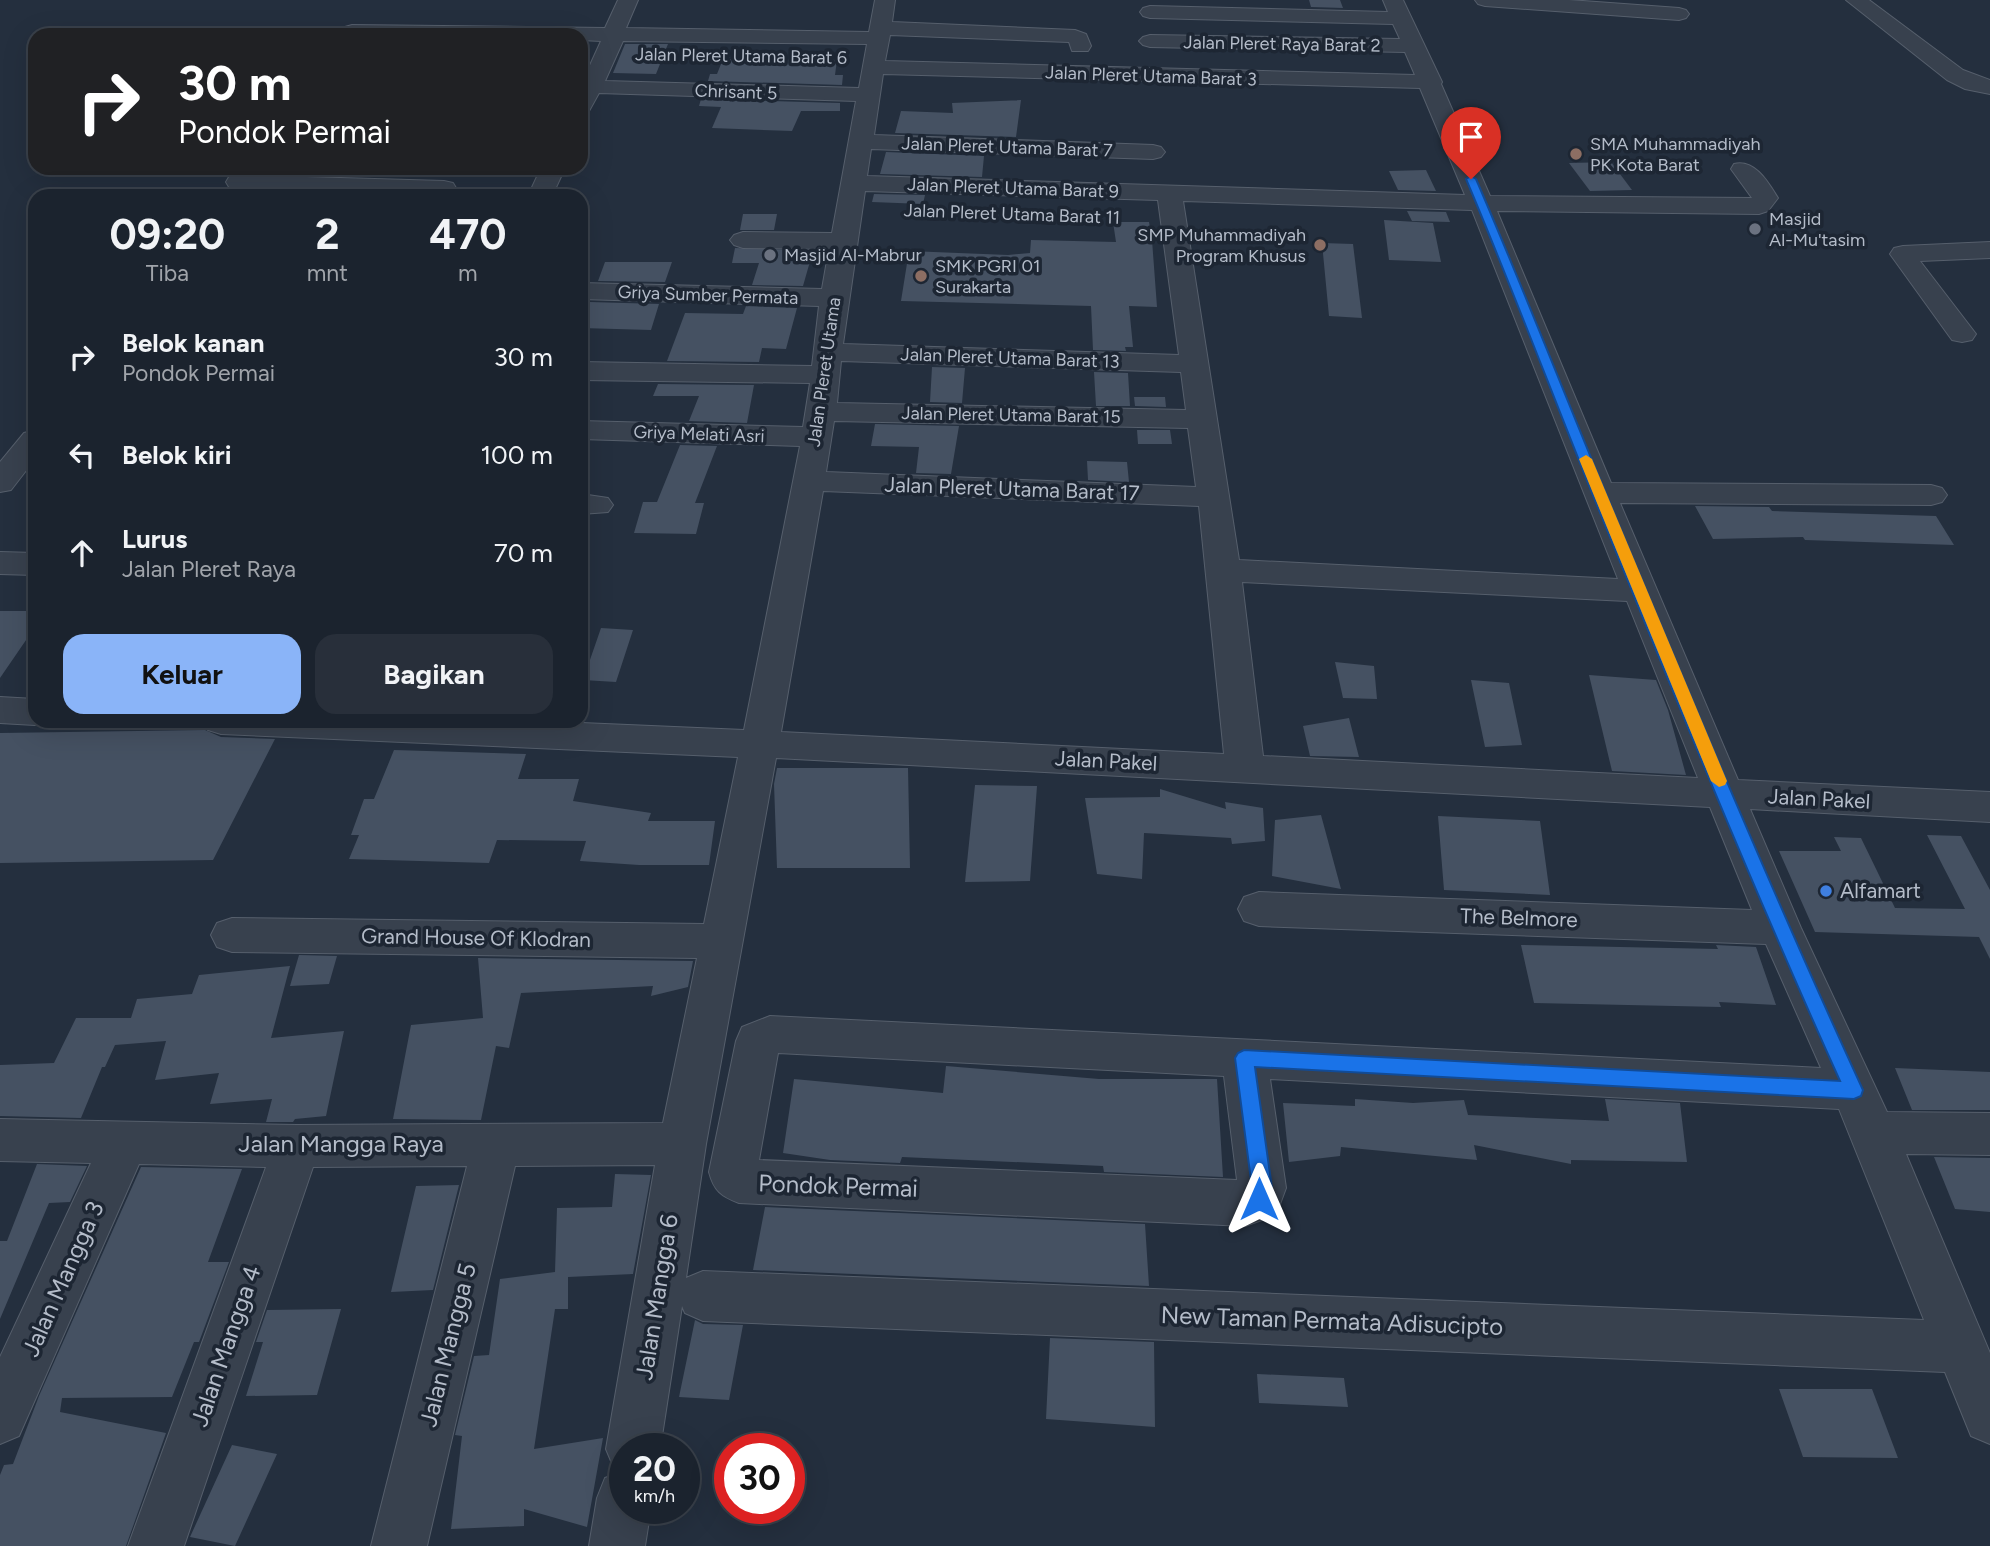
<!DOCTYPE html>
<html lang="id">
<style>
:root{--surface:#1b232e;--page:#282f3a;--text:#f1f3f6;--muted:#a0a4aa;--line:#39404a;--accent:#8ab4f8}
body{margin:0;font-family:Figtree,sans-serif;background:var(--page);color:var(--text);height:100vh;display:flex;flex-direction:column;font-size:26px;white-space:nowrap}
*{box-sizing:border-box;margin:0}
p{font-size:23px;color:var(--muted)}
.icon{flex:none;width:38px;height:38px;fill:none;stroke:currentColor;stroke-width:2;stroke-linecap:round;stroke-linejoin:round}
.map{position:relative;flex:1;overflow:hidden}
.sheet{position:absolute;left:28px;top:189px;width:560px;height:539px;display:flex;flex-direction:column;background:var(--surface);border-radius:21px;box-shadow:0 7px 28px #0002,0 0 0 2px var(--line)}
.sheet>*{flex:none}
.banner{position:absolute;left:28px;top:28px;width:560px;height:147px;border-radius:21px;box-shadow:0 7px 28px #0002,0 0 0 2px var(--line);background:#202124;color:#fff;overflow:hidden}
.speed{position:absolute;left:609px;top:1433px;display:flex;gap:14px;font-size:35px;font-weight:700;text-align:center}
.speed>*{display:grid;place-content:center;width:91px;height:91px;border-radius:50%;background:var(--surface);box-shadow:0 7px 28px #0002,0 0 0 2px var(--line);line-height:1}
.speed small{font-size:18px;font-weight:400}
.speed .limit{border:10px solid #d22;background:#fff;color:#111}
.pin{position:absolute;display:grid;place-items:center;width:60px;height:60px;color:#fff;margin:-72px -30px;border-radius:50% 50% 50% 0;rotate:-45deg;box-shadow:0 0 7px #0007}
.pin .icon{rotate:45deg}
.me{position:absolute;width:77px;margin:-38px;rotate:0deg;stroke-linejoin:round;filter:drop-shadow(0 0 5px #0008)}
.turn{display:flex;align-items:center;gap:24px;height:147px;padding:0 35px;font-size:32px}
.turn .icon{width:91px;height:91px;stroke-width:2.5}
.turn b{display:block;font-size:49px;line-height:60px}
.eta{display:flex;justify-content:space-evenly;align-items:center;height:119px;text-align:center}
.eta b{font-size:42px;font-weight:700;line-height:49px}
.action{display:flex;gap:14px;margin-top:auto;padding:14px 35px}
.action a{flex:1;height:80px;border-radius:21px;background:var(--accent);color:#111;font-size:28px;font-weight:700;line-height:80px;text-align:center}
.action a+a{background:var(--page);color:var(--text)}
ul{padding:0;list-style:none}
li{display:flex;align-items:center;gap:21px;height:98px;padding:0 35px}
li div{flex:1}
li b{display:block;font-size:26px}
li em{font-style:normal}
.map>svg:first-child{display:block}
.building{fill:#455162}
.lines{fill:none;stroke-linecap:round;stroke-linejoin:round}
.minor-casing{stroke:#565f6c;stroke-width:2}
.minor{fill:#38414e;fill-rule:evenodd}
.route{fill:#1a73e8;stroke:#114b97;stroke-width:2}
.slow{fill:#f59e0b}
.education-dot{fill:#8d6e63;stroke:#1d2633;stroke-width:2.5}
.worship-dot{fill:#6b7280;stroke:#1d2633;stroke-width:2.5}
.shop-dot{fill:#3f7fe0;stroke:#1d2633;stroke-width:2.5}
.labels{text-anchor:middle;stroke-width:7;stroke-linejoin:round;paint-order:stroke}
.far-street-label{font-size:18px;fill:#b4bcc9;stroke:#1d2633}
.far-poi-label{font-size:18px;fill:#b4bcc9;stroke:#1d2633;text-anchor:start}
.street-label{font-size:21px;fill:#b4bcc9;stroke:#1d2633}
.poi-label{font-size:21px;fill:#b4bcc9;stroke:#1d2633;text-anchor:start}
.near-street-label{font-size:24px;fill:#b4bcc9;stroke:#1d2633}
</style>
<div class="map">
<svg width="1990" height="1546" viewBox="0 0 1990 1546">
<rect width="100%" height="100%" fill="#242f3e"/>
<path class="building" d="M1309 0H1340L1343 8 1311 7Z
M625 44H668L656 74 613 73Z
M723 59 837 60 835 75H843L842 85 708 81 710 74H717Z
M701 99 840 103V111H801L792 131 712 128 721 107 699 106Z
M1021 100 1016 137 895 133 901 111 953 113 952 103Z
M886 152 984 156 982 177 880 174Z
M1611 162 1632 190 1590 191 1569 163Z
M1426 170 1436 191 1398 190 1389 171Z
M874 194 925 195 923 204 872 202Z
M1407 211 1446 212 1450 222 1412 221Z
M743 214H777L774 230H740Z
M1384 220 1433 223 1441 262 1389 260Z
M1113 222H1149L1152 240 1157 307 1129 306 1133 347H1125L1126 351 1093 350 1091 306 901 301 909 251 1008 255 1030 253 1031 240 1116 242Z
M1322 243 1353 244 1362 318 1329 316Z
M735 248 813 251 803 286 752 285 759 263H732Z
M605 262H672L665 282 598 281Z
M590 302 659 304 651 330 581 328Z
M746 306 797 308 786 349 762 348 759 362 667 361 685 313 743 314Z
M932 367 965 368 962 403 930 402Z
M1094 372 1128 373 1130 406H1096Z
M658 384 754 385 747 423 689 421 699 396H653Z
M1134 397H1165L1166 407 1135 406Z
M875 424 959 426 951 474 916 473 919 447 871 446Z
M1137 430H1170L1172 444H1138Z
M680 445 717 446 695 503H704L696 534 634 533 643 502H657Z
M1087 461 1127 462 1129 482 1088 480Z
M1695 506 1769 507 1772 511 1936 516 1954 545 1805 540 1803 537 1713 539Z
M0 611H35V627L0 678Z
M601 628 633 630 616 682 583 680Z
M1335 662 1374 666 1377 699 1343 698Z
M1589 675 1656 680 1668 710 1686 775 1612 771Z
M1471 680 1509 683 1522 745 1485 747Z
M1349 718 1359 757 1310 756 1303 726Z
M205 730 221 737 275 739 213 860 0 863V733Z
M394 750 526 754 518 779H579L573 801 651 813 648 821H715L709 865H639L580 861 586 841 497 840 489 863 349 859 359 835H351L364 799H374Z
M777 768H908L910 868H777L774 784Z
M975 785 1037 786 1030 881 965 882Z
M1160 789 1226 809 1225 802 1263 808 1265 841 1232 844 1231 838 1144 833 1142 879 1097 874 1085 798 1160 797Z
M1321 815 1341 889 1272 876 1275 820Z
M1438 816 1540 821 1550 895 1444 890Z
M1927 835 1961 836 1990 890V959L1979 937 1815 932 1779 851H1841L1834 837 1861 838 1895 908 1965 909Z
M1521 945 1718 949 1716 945 1756 947 1776 1005 1719 1002 1721 1007 1534 1003Z
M299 955 337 956 329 984 290 986Z
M478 958 693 961 688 987 651 996 653 986 521 993 509 1048 496 1046 481 1120 393 1119 411 1025 483 1018Z
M290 966 271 1038 344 1031 326 1116 295 1119 293 1122H266L272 1099 210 1104 219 1073 155 1080 166 1041 115 1045 105 1067H102L81 1118 0 1116V1065L54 1063 76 1018H131L137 999 192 994 199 975Z
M946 1066 1099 1079H1217L1223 1177 1104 1172 1103 1166 902 1157 900 1163 830 1160 783 1153 794 1079 943 1093Z
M1895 1068 1990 1072V1110H1912Z
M1355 1099 1413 1103 1464 1100 1468 1115 1609 1121 1605 1099 1680 1103 1687 1162 1571 1160V1164L1474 1145 1477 1160 1341 1147 1340 1156 1289 1162 1283 1103 1355 1106Z
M1934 1157 1990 1158V1212L1955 1209Z
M37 1164 87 1166 70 1202 49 1203 0 1319V1241H7Z
M141 1167 242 1169 208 1262H229L199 1342H194L172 1397 62 1398 60 1412 166 1433 126 1546H0V1475L4 1465 13 1464 39 1396Z
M615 1174 651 1175 633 1274 568 1277V1309H555L534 1449 603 1438 587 1527 524 1509V1526L451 1529 462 1436 455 1435 474 1356 489 1355 500 1279 555 1272 557 1208 612 1207Z
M459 1185 433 1290 391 1292 416 1186Z
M765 1207 1145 1224 1149 1286 753 1270Z
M341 1309 317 1395 246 1396 263 1342H256L267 1310Z
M695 1320 703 1324 743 1325 729 1400 679 1397Z
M1050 1338 1154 1342 1155 1427 1046 1419Z
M1257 1374 1344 1378 1348 1407 1259 1403Z
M1779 1389H1872L1898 1458 1803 1457Z
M232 1445 277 1454 235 1546 190 1537Z"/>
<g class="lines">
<g class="minor-casing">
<path id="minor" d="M618 0H638L626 28 869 32 875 0H895L892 22 1075 30 1086 34 1091 46 1088 51H1072L1069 42 890 35 885 61 1415 75 1405 52 1150 47 1143 45 1139 41 1143 37 1150 35 1400 39 1393 24 1150 18 1143 16 1140 12 1143 8 1150 6 1388 12 1383 0H1403L1442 82 1441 84 1490 196 1752 198 1731 169 1734 164C1755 159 1768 182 1778 198L1768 211 1759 214 1497 211 1611 483 1931 485 1942 488 1947 495 1942 502 1931 505 1620 503 1738 780 1990 792V822L1750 809 1801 928 1887 1112 1990 1113V1155L1906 1154 1990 1353V1444L1971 1436 1945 1372 703 1321 685 1313 682 1306 660 1449H625V1508H651L645 1546H589L597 1498 605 1478 622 1472 614 1468 606 1449 655 1165 515 1166 427 1546H371L467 1166 313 1167 184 1546H128L266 1167 139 1164 19 1436 0 1444V1357L91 1163 0 1161V1119L297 1125 663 1123 697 958 232 952 217 947 211 935 217 923 232 918 704 924 738 757 221 734 208 730 202 721H535L744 730 800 446 581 439V421L803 427 810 383 581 380V362L812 366 819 306 581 299V283L822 289 829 249 743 248 734 245 730 240 734 235 743 232 832 233 856 101 599 93 589 111 581 113V85L601 41 581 40V35H344L342 31 345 27 352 25 605 28ZM623 41 867 44 859 88 605 81ZM883 74 1420 88 1465 195 867 176 871 149 1153 159 1161 157 1165 152 1161 147 1153 145 874 135ZM865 191 1158 200 1179 355 843 344ZM1183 201 1472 210 1618 579 1239 560ZM841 361 1181 372 1186 410 837 403ZM834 421 1188 428 1196 487 826 472ZM823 491 1199 506 1224 754 781 732ZM1242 582 1627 601 1698 778 1263 756ZM776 758 1710 807 1752 910 1259 892 1244 897 1238 909 1244 921 1259 926 1766 944 1821 1068 770 1016 742 1027 736 1041 709 1172C714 1191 721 1196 739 1203L1245 1226 1276 1215 1286 1188 1270 1079 1839 1109 1924 1320 703 1271 686 1278 706 1144ZM778 1053 1224 1076 1237 1180 759 1160Z
M1475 0H1569L1679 8 1686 10 1689 14 1686 18 1679 20 1485 6 1478 4Z
M1846 0H1869L1963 70 1990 80V94L1965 89 1947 80Z
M541 168H565L552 196H528Z
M238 175 444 181 453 183 456 188 453 193 444 195 229 187 226 182 229 177Z
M1990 242V258L1920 261 1976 334 1972 340 1962 342 1952 340 1890 254 1894 248 1903 246Z
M35 430V459L11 490 0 492V462L24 433Z
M581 494 608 498 613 505 608 512 581 514Z
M0 552 35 553V575L0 574Z
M0 697 35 699V721H48L35 725 0 723Z"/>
</g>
<use href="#minor" class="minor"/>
</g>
<path class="route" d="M1471 176 1476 179C1519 278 1558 378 1599 477 1685 683 1770 888 1863 1090L1861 1096 1854 1099 1255 1067 1272 1188 1266 1205 1259 1208 1252 1205 1249 1199 1252 1188 1235 1058 1238 1053 1244 1050 1840 1081C1750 882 1668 680 1586 478 1546 378 1508 278 1466 179Z"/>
<path class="slow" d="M1586 455 1592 459 1727 781 1725 785 1719 787 1711 781 1579 459Z"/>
<g class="education-dot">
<circle cx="1576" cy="154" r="7"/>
<circle cx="1320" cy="245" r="7"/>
<circle cx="921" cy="276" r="7"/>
</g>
<g class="worship-dot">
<circle cx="1755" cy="229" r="7"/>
<circle cx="770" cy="255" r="7"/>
</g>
<circle class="shop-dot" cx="1826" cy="891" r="7"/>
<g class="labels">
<g class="far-street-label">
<text transform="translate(1282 44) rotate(1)" y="6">Jalan Pleret Raya Barat 2</text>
<text transform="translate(741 56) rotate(1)" y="6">Jalan Pleret Utama Barat 6</text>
<text transform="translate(1151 76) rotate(2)" y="6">Jalan Pleret Utama Barat 3</text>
<text transform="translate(736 92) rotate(2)" y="6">Chrisant 5</text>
<text transform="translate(1007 147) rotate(2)" y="6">Jalan Pleret Utama Barat 7</text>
<text transform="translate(1013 188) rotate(2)" y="6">Jalan Pleret Utama Barat 9</text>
<text transform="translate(1012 214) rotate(2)" y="6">Jalan Pleret Utama Barat 11</text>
<text transform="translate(708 295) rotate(2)" y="6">Griya Sumber Permata</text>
<text transform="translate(1010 358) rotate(2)" y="6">Jalan Pleret Utama Barat 13</text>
<text transform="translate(824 372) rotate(-82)" y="6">Jalan Pleret Utama</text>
<text transform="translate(1011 415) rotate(1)" y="6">Jalan Pleret Utama Barat 15</text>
<text transform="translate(699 434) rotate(2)" y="6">Griya Melati Asri</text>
</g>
<g class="far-poi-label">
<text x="1590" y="150">SMA Muhammadiyah<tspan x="1590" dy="21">PK Kota Barat</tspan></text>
<text x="1769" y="225">Masjid<tspan x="1769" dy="21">Al-Mu'tasim</tspan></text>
<text x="1306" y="241" text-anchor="end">SMP Muhammadiyah<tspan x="1306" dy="21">Program Khusus</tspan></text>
<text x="784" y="261">Masjid Al-Mabrur</text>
<text x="935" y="272">SMK PGRI 01<tspan x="935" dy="21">Surakarta</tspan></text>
</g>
<g class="street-label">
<text transform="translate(1012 489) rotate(2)" y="7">Jalan Pleret Utama Barat 17</text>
<text transform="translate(1106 761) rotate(3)" y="7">Jalan Pakel</text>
<text transform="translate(1819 799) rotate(3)" y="7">Jalan Pakel</text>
<text transform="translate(1519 918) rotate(2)" y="7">The Belmore</text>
<text transform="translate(476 938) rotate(1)" y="7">Grand House Of Klodran</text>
</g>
<g class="poi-label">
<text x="1840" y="898">Alfamart</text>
</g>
<g class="near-street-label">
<text x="341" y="1152">Jalan Mangga Raya</text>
<text transform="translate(838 1186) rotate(2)" y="8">Pondok Permai</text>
<text transform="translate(63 1279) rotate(-66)" y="8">Jalan Mangga 3</text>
<text transform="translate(657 1297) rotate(-81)" y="8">Jalan Mangga 6</text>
<text transform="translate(1332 1321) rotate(2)" y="8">New Taman Permata Adisucipto</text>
<text transform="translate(448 1345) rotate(-76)" y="8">Jalan Mangga 5</text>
<text transform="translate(226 1346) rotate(-71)" y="8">Jalan Mangga 4</text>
</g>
</g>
</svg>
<div class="speed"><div>20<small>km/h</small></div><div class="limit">30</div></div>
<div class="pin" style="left:1471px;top:179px;background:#d93025"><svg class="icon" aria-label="arrive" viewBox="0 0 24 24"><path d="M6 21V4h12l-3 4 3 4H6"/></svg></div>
<svg class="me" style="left:1259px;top:1199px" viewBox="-20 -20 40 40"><path d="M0-17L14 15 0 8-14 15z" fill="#1a73e8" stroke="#fff" stroke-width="4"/></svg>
<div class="banner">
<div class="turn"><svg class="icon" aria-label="right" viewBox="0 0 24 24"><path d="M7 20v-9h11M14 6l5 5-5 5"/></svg><div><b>30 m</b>Pondok Permai</div></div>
</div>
<section class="sheet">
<div class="eta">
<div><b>09:20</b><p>Tiba</p></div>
<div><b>2</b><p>mnt</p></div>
<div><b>470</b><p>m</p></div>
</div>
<ul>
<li><svg class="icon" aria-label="right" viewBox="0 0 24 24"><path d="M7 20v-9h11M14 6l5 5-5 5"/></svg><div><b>Belok kanan</b><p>Pondok Permai</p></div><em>30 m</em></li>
<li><svg class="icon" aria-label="left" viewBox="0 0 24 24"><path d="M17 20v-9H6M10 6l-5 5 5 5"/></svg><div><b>Belok kiri</b></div><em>100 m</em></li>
<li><svg class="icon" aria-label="ahead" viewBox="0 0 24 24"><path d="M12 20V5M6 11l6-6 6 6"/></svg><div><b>Lurus</b><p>Jalan Pleret Raya</p></div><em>70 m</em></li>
</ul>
<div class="action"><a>Keluar</a><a>Bagikan</a></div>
</section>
</div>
